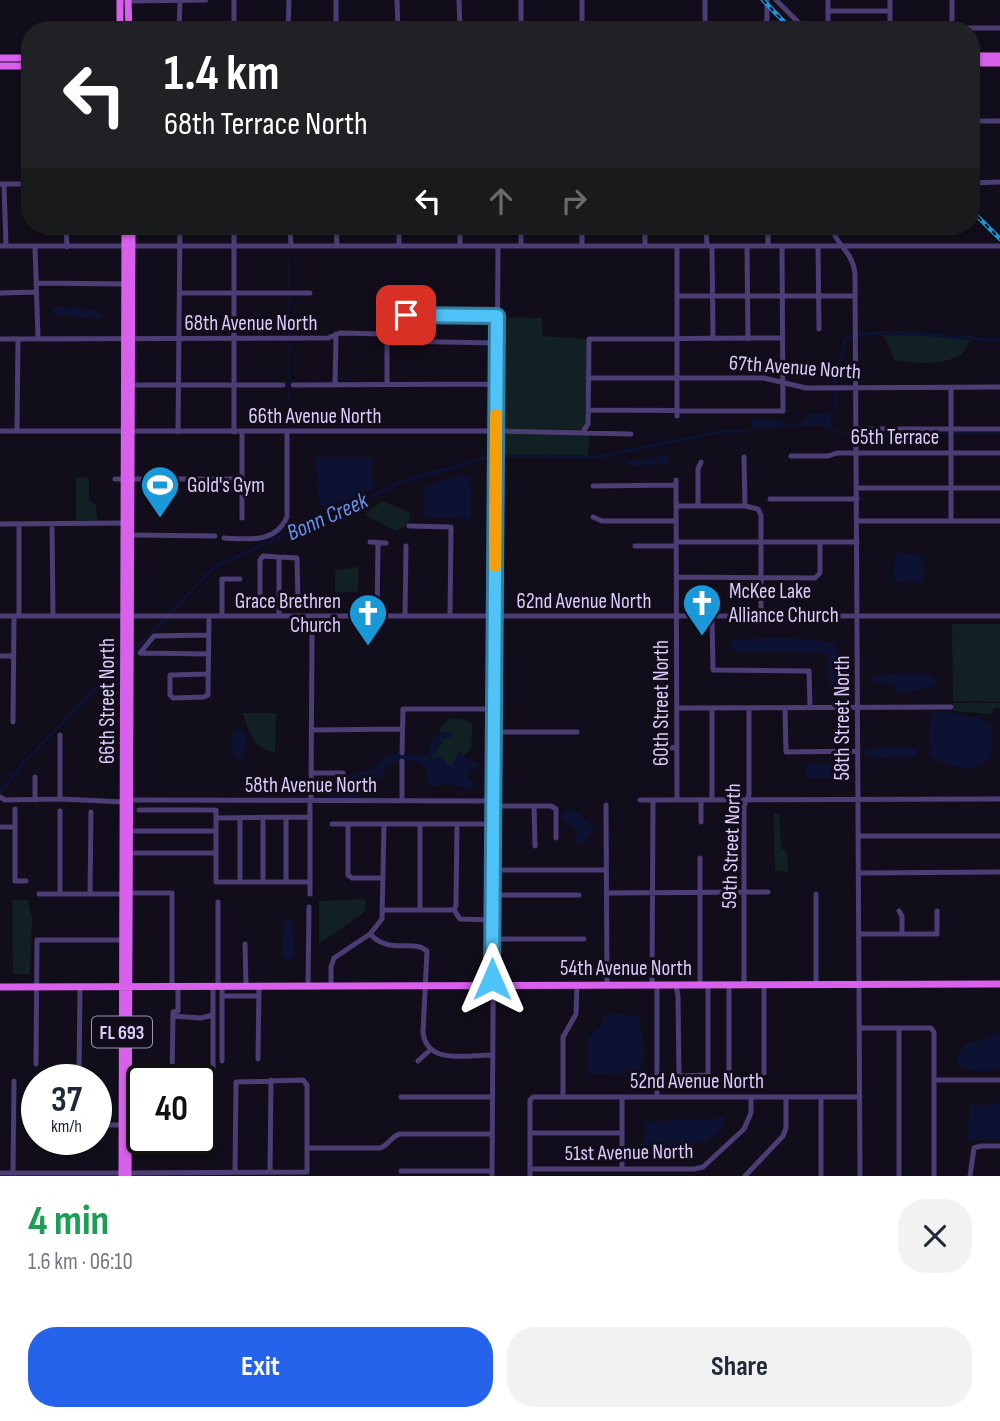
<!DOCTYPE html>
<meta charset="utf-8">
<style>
:root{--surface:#fff;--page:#f2f2f3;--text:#1f2937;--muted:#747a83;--accent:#2563eb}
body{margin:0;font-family:"Sofia Sans Condensed",sans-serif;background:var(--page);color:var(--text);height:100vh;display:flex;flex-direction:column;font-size:26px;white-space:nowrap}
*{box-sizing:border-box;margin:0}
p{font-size:23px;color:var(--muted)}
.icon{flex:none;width:38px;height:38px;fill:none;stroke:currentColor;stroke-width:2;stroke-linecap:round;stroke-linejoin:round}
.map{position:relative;height:1176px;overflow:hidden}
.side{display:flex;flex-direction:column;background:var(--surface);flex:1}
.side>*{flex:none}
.banner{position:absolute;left:21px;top:21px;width:959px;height:214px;border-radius:28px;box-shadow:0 2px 5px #0004;background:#202124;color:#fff;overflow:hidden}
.speed{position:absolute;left:21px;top:1064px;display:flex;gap:14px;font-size:35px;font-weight:700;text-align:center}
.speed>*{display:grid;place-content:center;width:91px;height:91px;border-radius:50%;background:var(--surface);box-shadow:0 2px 5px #0004;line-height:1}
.speed small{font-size:18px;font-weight:400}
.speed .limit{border:4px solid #111;border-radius:10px;background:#fff;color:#111}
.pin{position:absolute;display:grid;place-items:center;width:60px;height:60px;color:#fff;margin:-30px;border-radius:14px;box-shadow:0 4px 10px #0006}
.me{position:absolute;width:77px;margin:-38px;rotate:0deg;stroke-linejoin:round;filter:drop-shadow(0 0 5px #0008)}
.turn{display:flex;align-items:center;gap:24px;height:147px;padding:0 28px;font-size:32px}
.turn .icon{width:91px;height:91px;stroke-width:2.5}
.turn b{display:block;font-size:49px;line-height:60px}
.lanes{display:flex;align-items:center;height:66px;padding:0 28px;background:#0003;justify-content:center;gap:35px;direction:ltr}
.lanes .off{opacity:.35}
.round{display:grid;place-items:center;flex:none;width:74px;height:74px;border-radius:28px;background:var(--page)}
.headline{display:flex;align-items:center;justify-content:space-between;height:119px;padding:0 28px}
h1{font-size:42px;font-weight:700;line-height:52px;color:#1e9e55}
.action{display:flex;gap:14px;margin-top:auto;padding:14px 28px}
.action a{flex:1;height:80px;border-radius:28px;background:var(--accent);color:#fff;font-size:28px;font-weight:700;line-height:80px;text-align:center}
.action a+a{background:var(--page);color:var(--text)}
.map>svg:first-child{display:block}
.green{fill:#112023}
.water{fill:#0d1233}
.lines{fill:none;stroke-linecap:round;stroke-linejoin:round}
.stream{stroke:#0d1233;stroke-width:2}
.canal{stroke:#0d1233;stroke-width:3.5}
.minor{stroke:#4c3d74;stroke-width:5}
.major{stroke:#d860ec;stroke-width:7}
.rail-casing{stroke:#1a99d8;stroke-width:4.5}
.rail{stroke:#120d1a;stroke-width:2;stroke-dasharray:5;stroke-linecap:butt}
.route-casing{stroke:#337fa1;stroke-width:18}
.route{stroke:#4fc3f7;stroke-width:12}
.slow{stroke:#f59e0b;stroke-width:12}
.labels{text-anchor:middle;stroke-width:6;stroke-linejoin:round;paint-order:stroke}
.shield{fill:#120d1a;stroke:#9f93b6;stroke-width:2}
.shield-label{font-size:19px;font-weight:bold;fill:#dcccf9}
.street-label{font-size:21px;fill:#dcccf9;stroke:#120d1a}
.poi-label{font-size:21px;fill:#dcccf9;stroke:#120d1a;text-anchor:start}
.water-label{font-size:23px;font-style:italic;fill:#6690ed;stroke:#120d1a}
</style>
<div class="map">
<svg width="1000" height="1176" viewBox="0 0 1000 1176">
<rect width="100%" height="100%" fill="#120d1a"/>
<path class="green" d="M501 317 542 318 543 336 587 339 585 428 581 430 499 429Z
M882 335 972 336C970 341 967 347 964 351 950 367 913 363 894 360L890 347Z
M499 433H589L588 456 498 455Z
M76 461V477H86L89 480V501L95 504 98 521 76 520Z
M382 501 409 512 410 520 406 526 396 531 365 515Z
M359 567 358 592H335V570Z
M952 624H1000V702L953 701Z
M953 703H1000V708H994L992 714 953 711Z
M243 713H276L275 752C256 751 247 730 243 713Z
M450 718 465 720 475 727H472L471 750 464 755 461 751 452 765H447L441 758 433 759 431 756C439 750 444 742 443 732L439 733 441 726Z
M779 813 781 848 787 852 788 872 775 871 774 814Z
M365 899 366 909 362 914 319 944V901Z
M12 900H28L32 918 30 974H13Z"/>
<path class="water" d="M57 306 94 310 103 315 100 319 52 315 53 308Z
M808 413 833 414 831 417V429L822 426 752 429V420C759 420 767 419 775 420 789 422 799 433 808 413Z
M664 456H668V464L629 466 627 461Z
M315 457H372L373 489 325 510 319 501Z
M469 475 471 486V519L423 517 424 486 456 476Z
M896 551 923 556 924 579 921 583 893 581Z
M781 638 809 639 835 643 838 660 837 689 833 690 829 687 827 653 737 652 730 646 731 641 740 639Z
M923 673 937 681 935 686 900 694 889 684 874 682V675Z
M949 711C965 720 973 712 992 725 992 733 993 746 991 753 982 778 945 765 930 757 929 741 927 727 934 712Z
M237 730 244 731 246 735 244 759 238 758 231 753 233 734Z
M443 732 452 733 451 737 443 739 440 747 431 756 433 758 441 757 447 765H452L459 751 466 758 479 763 480 766 470 771 468 778 476 784 473 789 447 784 429 787 426 769 418 761C394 760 379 764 379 790L350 798 334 797 329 791V787L343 792 365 788 368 778 345 781C351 770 358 774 369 770 376 767 380 760 386 757 396 752 416 754 426 756L434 738Z
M867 748H917V757L869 758 865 754Z
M844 763V777L809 779 806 776 805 764Z
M566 810 577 811 596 831 588 835 583 844H575L578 829 563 821 562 814Z
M288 919 293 922 294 957 288 960 282 957 283 921Z
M621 1013 639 1018C641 1041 649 1049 639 1073L588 1074V1038L603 1024V1016Z
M1000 1031V1070C986 1072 973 1072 960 1066L957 1057 965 1044 984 1039Z
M1000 1104V1140H968L969 1105Z
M721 1116 725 1117C719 1153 671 1145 644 1145L645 1122 649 1121 715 1119Z
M201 1130 211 1131 214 1134 213 1144 211 1146H183L181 1144V1139H201Z"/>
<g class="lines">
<path class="stream" d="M288 254 289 287
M288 297 289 335
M288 344 289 427
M831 429 846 433H1000
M338 504 341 510"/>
<path class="canal" d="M835 385V366L842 354 845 339 847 337C895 326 952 340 1000 340
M832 412 835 408V392
M132 653 214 567 407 480 492 456 597 457 725 431H747
M0 792 26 760 121 664"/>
<path class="minor" d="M234 0V30
M336 0V30
M397 0 398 30
M459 0 460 30
M521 0V30
M705 0V30
M776 0 806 30
M828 0V30
M890 0V30
M128 1 206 0
M828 11H890
M705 28H749
M828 28H1000
M521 29 582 28
M644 29V30
M179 30 180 0
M288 30 289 0
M406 30H460
M582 30V0
M760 30 767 20V0
M952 30V0
M971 121H1000
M971 183 1000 182
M0 184H30
M4 184 6 246
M66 226 67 247
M234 226V432
M290 226 291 246
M336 226 337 246
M399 226V246
M521 226V246
M582 226V246
M645 226V246
M706 226 707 246
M768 226V246
M831 226C836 246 852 250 855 273L860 1176
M0 246H1000
M460 246V226
M677 246V416
M712 246 713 339
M747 246 748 339
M818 246 819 329
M35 247 38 339
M36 283 126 284
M0 293 36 292
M180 293H310
M677 296H855
M406 315 497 316
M0 339 328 338 340 333 383 334 391 341 497 343
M588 378H764L806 388 1000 387
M129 385H283
M293 385 496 384
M335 385 336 334
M387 385V336
M589 410 783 411 782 246
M856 429H1000
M584 430 588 424 589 339 782 338
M0 431H500L631 434
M17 431 18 339
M178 432 180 226
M791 456H828L837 453H1000
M744 457 745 506
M115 479H242
M676 480 677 800
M593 486 676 485
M856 488H1000
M770 499H857
M676 506H745L758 509 761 515V616
M698 506V469L701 462
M593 517 602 521H676
M242 518V432
M857 521H1000
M951 521V388
M0 524 126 523
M19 524V616
M52 524 53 616
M409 526 451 527 450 616
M130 535 215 536
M224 538C249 539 275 544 287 517V432
M370 542 386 543
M676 542H857
M635 546H676
M279 557 297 558 298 600C290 606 273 603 262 603L260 600V560L263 556 279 557V616
M676 577 815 578 820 573V542
M0 616H1000
M222 616V579H240
M377 616 378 543
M405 616 406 546
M712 616 713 670 809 671 810 708
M140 653 154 636 209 635
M140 653 209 654
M0 656H13
M207 674 170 675V695L173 698 204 697 208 695 209 617
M677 708 951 707
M785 708 786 752 858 751
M13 722 14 616
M312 730 402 729
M494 732H577
M60 735V799
M653 751 677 747
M402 753 403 709H494
M311 773H343
M35 777V800
M0 797 5 800 60 799 124 802
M130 800 493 801
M311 800 312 632
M402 800V761
M640 800 1000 799
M701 800V822
M712 800V708
M310 805V894
M606 805 607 985
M493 806H551L556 809V838
M534 806 535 846
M15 809V881H26
M139 810H216V882H310
M60 811V894
M217 818 310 817
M332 824H493
M348 824V875L352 878H383
M0 827H15
M130 831H216
M859 836H1000
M130 853H216
M700 858V985
M493 870H606
M859 873 1000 872
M240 882V818
M263 882V818
M286 882V818
M130 893H172V986
M606 893 768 892
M39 894H124
M90 894 91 812
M492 895H579
M218 902V986
M383 910H454L460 919 492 920
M420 910V824
M454 910 456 905 457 824
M899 911 902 916V934
M370 934C391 956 413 938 427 951L423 1032C426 1065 467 1055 491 1055
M859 934H937V911
M492 939H584
M245 944 246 986
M652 985 653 800
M657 985V1097
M676 985 678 996 679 1076 708 1075V985
M744 985V806L749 795V708
M764 985V1073
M816 985V894
M222 986V1061
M308 986 309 907
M331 986V967L334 958 370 934 382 919 384 824
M222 996H259
M173 1016 201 1018 213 1015
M860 1028H931L934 1032V1176
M899 1028V1176
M258 1059 259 986
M418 1061 430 1050
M36 1064 37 940H123
M729 1073V985
M79 1076 80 986
M172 1080 173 1012 178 1011V986
M934 1080H1000
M401 1097H492
M563 1097V1037L576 1014 577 985
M622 1097V1169
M821 1097V1176
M138 1099H142
M201 1099H212
M201 1120H213V986
M96 1125H121
M530 1133H622
M307 1148H380C389 1145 391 1136 400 1134H492
M530 1169H694L703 1167 744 1129 751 1113V1097
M401 1171H492
M13 1172 14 1081
M270 1172 271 1080
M0 1173H122
M128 1173 307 1172V1085L303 1080 236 1082 235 1172
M492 1176 498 246
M530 1176V1100L533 1097H860
M745 1176 783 1136 786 1128V1097
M970 1176 974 1148 981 1146H1000"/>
<path class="major" d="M120 0V30
M128 0 129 30
M971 56H1000
M0 58H30
M971 63H1000
M0 66H30
M0 987 1000 984
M122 1176 125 226
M128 1176 132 226"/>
<g class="rail-casing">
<path id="rail" d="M763 0 792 30
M971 210 1000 239"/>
</g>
<use href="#rail" class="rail"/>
</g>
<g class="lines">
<g class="route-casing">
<path id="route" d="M406 315 497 316 492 979"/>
</g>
<use href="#route" class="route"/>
<path class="slow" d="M495 566 496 415"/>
</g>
<defs>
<g id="stadium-pin" transform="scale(2.0125)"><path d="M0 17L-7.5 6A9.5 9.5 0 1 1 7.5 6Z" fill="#1a99d8" stroke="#120d1a"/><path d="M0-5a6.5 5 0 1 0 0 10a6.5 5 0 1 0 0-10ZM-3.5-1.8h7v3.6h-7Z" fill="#fff"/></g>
<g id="church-pin" transform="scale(2.0125)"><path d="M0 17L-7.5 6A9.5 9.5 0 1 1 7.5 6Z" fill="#1a99d8" stroke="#120d1a"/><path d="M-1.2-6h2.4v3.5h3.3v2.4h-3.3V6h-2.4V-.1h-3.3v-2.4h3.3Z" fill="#fff"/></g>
</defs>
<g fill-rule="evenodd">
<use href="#stadium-pin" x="160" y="485"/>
<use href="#church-pin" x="702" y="603"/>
<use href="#church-pin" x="368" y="613"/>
</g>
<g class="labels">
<rect class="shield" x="92" y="1016.5" width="60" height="31" rx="5"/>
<g class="shield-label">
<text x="122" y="1039">FL 693</text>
</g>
<g class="street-label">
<text x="251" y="330">68th Avenue North</text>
<text transform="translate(795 367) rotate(4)" y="7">67th Avenue North</text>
<text x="315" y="423">66th Avenue North</text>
<text x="895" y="444">65th Terrace</text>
<text x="584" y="608">62nd Avenue North</text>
<text transform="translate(107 701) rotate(-90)" y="7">66th Street North</text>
<text transform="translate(661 703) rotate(-90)" y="7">60th Street North</text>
<text transform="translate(842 718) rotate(-90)" y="7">58th Street North</text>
<text x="311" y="792">58th Avenue North</text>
<text transform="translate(731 846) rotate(-88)" y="7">59th Street North</text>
<text x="626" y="975">54th Avenue North</text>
<text x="697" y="1088">52nd Avenue North</text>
<text transform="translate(629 1152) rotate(-1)" y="7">51st Avenue North</text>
</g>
<g class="poi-label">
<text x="187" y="492">Gold's Gym</text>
<text x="729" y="598">McKee Lake<tspan x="729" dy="24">Alliance Church</tspan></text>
<text x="341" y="608" text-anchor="end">Grace Brethren<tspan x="341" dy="24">Church</tspan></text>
</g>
<g class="water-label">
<text transform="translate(327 516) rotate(-24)" y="8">Bonn Creek</text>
</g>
</g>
</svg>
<div class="speed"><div>37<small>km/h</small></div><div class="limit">40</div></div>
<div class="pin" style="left:406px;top:315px;background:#d93025"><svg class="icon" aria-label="arrive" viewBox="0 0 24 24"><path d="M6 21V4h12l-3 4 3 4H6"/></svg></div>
<svg class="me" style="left:492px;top:979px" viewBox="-20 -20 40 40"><path d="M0-17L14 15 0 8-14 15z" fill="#4fc3f7" stroke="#fff" stroke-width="4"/></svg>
<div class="banner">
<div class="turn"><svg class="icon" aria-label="left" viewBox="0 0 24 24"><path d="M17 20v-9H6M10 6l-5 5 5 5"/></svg><div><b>1.4 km</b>68th Terrace North</div></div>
<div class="lanes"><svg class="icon" aria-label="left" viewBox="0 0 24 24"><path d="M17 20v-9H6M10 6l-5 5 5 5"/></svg><svg class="icon off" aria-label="ahead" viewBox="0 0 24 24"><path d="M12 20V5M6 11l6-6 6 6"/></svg><svg class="icon off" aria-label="right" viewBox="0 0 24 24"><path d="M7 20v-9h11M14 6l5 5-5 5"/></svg></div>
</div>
</div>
<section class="side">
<div class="headline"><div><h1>4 min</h1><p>1.6 km · 06:10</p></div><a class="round"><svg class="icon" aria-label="close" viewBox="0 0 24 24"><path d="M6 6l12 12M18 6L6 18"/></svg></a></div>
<div class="action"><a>Exit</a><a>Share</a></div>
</section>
